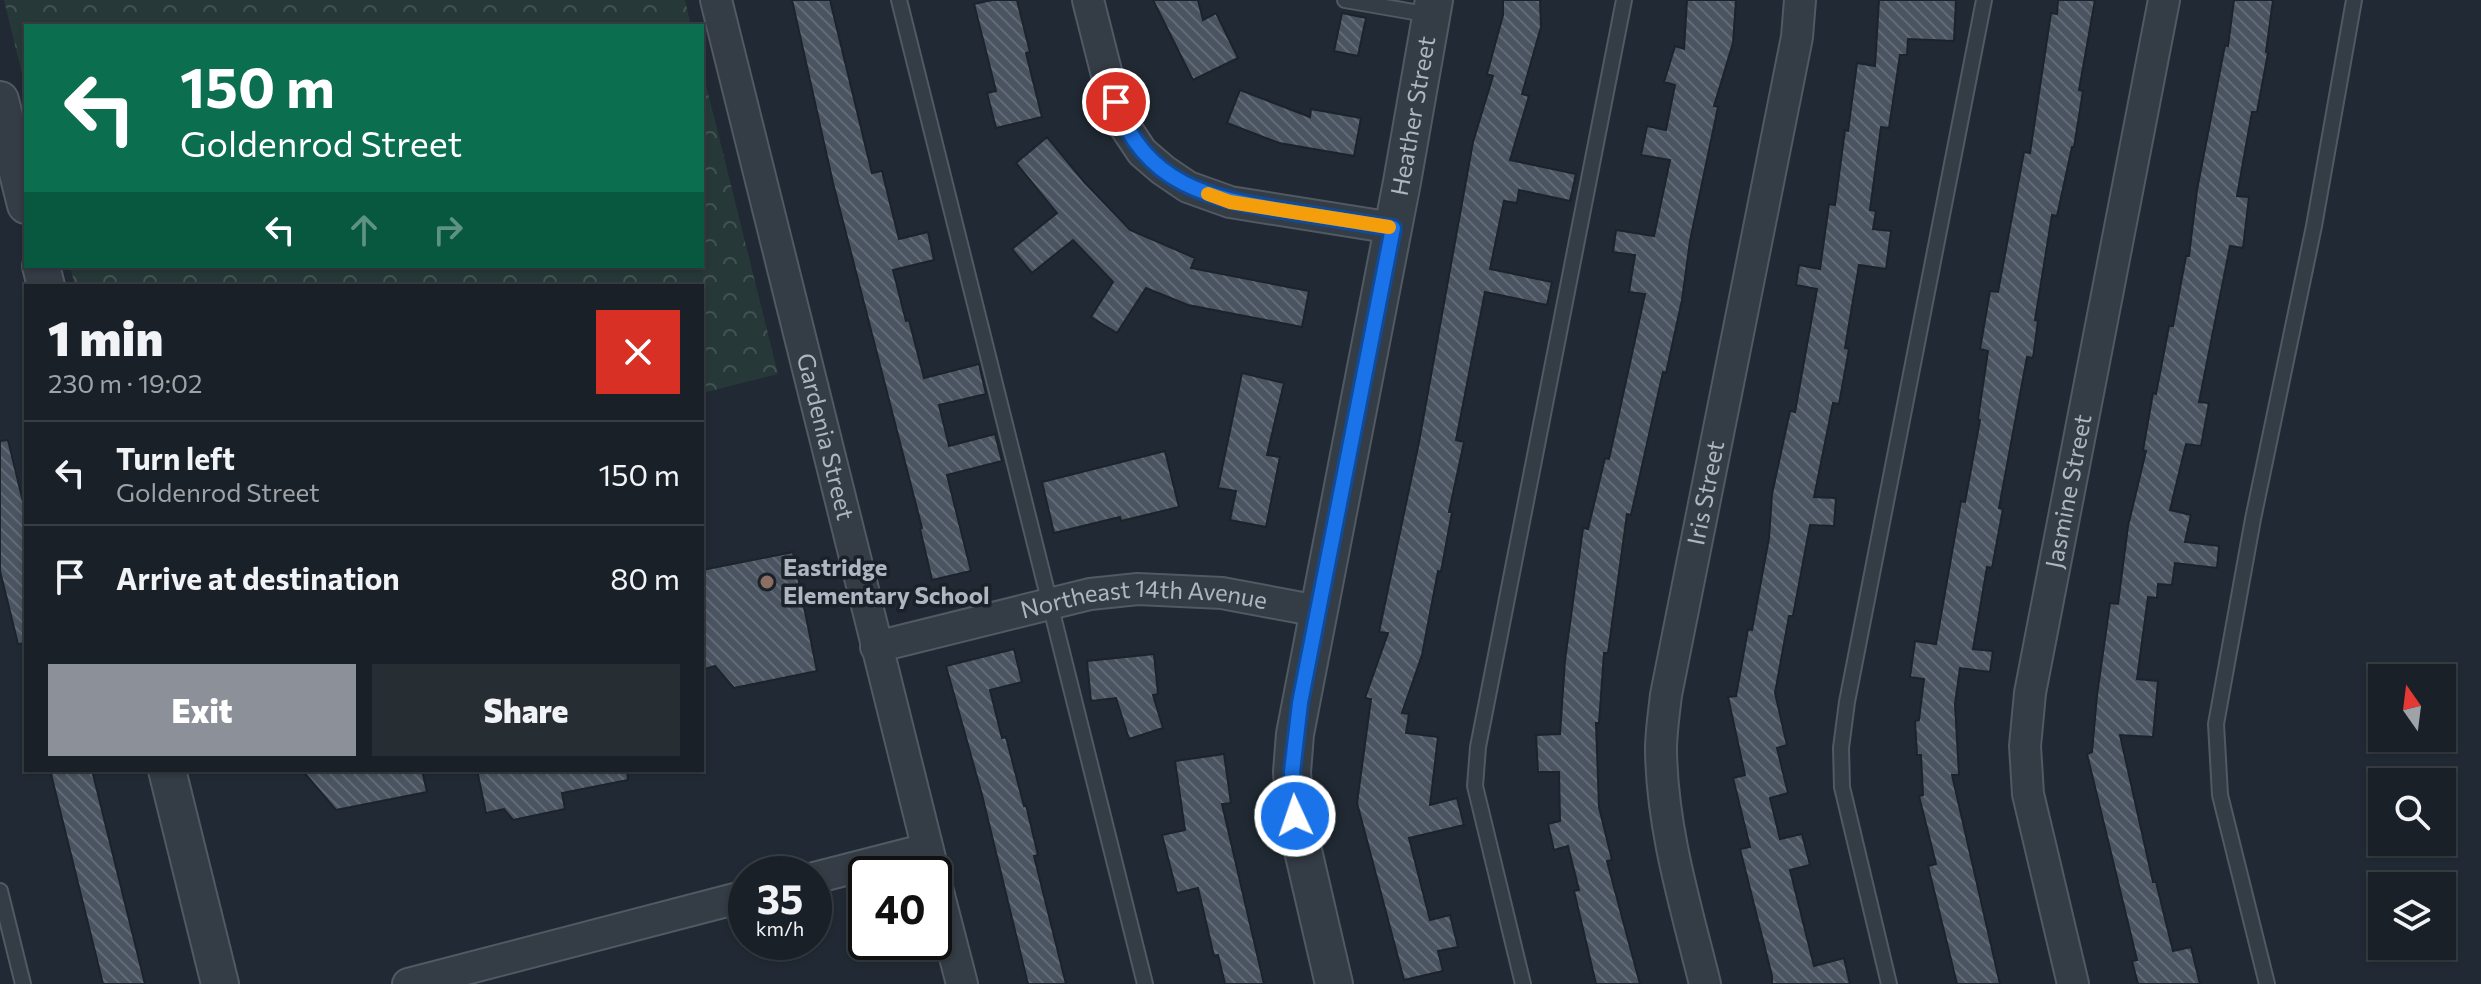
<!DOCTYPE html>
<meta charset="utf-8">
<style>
:root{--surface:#192027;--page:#262d33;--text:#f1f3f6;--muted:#9fa3a7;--line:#373e44;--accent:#8c9099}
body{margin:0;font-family:Commissioner,sans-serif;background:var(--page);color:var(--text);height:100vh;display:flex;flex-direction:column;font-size:30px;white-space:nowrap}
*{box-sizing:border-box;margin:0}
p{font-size:26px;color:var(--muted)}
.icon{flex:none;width:44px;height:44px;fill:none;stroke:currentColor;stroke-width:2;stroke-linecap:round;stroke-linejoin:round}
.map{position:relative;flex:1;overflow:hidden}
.panel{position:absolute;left:24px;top:284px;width:680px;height:488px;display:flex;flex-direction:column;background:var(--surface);border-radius:0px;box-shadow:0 2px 6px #0004,0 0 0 2px var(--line)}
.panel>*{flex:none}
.guide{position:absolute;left:24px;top:24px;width:680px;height:244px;border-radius:0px;box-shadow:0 2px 6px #0004,0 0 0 2px var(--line);background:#0b6e4f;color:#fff;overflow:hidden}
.needle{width:52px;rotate:346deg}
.fabs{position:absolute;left:2368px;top:664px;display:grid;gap:16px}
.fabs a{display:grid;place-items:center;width:88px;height:88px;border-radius:0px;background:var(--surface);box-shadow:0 2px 6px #0004,0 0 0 2px var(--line);font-size:40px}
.speed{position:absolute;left:728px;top:856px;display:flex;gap:16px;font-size:40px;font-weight:700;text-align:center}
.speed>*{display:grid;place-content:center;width:104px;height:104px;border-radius:50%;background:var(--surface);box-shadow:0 2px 6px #0004,0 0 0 2px var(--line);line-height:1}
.speed small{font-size:20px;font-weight:400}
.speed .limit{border:4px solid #111;border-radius:12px;background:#fff;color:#111}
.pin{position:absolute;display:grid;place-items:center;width:68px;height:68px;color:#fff;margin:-34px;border:4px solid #fff;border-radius:50%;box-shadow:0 2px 8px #0007}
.me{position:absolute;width:88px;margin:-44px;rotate:357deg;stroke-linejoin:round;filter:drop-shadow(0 0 6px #0008)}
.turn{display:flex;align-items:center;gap:28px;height:168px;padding:0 24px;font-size:36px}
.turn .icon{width:104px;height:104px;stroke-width:2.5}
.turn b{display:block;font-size:56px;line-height:68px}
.lanes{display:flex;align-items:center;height:76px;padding:0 24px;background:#0003;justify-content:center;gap:40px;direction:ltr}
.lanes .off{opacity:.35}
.round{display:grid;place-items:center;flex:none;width:84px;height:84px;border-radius:0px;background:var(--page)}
.overview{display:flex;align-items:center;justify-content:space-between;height:136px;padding:0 24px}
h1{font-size:48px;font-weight:800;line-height:60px}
.button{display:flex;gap:16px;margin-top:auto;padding:16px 24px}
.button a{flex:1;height:92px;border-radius:0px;background:var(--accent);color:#fff;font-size:32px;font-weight:800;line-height:92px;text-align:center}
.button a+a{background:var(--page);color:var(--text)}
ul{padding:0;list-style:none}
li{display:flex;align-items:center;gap:24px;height:104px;padding:0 24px;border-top:2px solid var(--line)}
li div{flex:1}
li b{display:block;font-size:30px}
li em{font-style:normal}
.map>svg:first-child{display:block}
.forest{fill:url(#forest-crowns)}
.building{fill:url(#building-back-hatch);stroke:#1c232b;stroke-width:2}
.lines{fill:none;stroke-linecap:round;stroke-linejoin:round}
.service-casing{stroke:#515963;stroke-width:18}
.minor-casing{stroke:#515963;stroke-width:34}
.tertiary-casing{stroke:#515963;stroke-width:40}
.service{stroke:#343c45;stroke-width:14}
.minor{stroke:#343c45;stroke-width:30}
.tertiary{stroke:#343c45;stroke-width:36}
.route-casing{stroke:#114b97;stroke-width:20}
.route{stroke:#1a73e8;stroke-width:14}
.slow{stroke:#f59e0b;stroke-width:14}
.education-dot{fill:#8d6e63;stroke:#1a2129;stroke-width:3}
.labels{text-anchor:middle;stroke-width:7;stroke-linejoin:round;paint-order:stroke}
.street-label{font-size:24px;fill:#aeb6c2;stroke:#1a2129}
.poi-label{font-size:24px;font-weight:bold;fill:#aeb6c2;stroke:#1a2129;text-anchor:start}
</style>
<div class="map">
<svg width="2481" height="984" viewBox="0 0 2481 984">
<defs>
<pattern id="forest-crowns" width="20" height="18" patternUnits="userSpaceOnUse" patternTransform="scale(2)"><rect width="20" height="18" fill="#263837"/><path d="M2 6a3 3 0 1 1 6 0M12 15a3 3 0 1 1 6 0" fill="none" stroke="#435352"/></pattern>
<pattern id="building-back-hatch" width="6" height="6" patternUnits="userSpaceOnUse" patternTransform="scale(2)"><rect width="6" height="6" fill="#495460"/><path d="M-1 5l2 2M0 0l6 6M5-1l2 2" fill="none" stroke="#616a75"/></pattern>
</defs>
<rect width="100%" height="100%" fill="#212a34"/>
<path class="forest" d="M4 0H685L691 26H26V90Z
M702 69 778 374 702 393V286H75L70 266H702Z"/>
<path class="building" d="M792 0H830L872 173 882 171 899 239 928 232 934 260 893 270 906 321 909 320 924 378 979 364 986 394 939 405 949 446 995 434 1002 461 947 475 971 571 932 580 920 529 922 528 833 183Z
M992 0H1017L1030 52 1026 53 1042 117 996 128 987 93 996 91 974 4Z
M1153 0H1198L1203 20 1216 13 1238 58 1193 80Z
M1503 0H1540L1541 27 1522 94 1529 96 1510 160 1576 174 1570 201 1519 190 1517 203 1504 201 1490 269 1552 282 1547 305 1485 292 1456 440 1464 442 1449 512H1452L1441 572 1438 571 1422 655 1402 713 1409 714 1406 733 1438 737 1430 805 1457 798 1464 825 1409 838 1430 920 1450 915 1458 947 1438 951 1443 971 1404 980 1357 803 1371 699 1365 698 1388 633 1379 632 1419 442 1473 142 1493 76 1487 74 1503 15Z
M1687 0H1736L1733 43 1714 106 1718 107 1690 241 1682 300 1666 373 1663 372 1631 515 1627 514 1608 653H1604L1599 723H1596L1599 807 1612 860 1607 861 1640 984H1596L1574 891 1579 890 1568 846 1554 850 1548 824 1560 821 1559 772H1538L1536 735 1560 734 1565 660 1583 528 1588 529 1605 458 1609 459 1645 294 1629 292 1635 255 1613 252 1616 230 1654 236 1670 160 1641 155 1647 126 1666 130 1675 85 1664 82 1675 46 1684 49Z
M1879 0H1956L1954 41 1908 39 1907 55H1900L1889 128 1881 127 1870 210 1876 211 1873 229 1891 231 1886 269 1859 265 1845 348 1849 349 1839 404 1833 403 1814 497 1836 498 1834 526 1810 525 1793 616H1789L1775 693 1787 745 1777 748 1788 793 1770 798 1780 839 1802 834 1810 865 1790 870 1814 966 1844 958 1850 984H1772V976L1740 849 1750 847 1733 778 1745 775 1728 697 1736 696 1748 629 1752 630 1769 538 1772 494 1790 411 1795 412 1817 289 1796 285 1799 265 1820 269 1829 204 1835 205 1845 130 1848 131 1857 63 1875 66Z
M2058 0H2095L2079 90 2083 91 2074 147H2072L2057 216 2052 215 2035 320 2038 321 2033 358 2027 357 1999 508 2003 509 1992 568 1987 567 1973 649 1993 651 1990 672 1960 668 1955 704 1959 775H1952L2000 984H1957L1928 866 1936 864 1919 796 1923 795 1921 755H1917L1915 721 1919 720 1924 679 1910 677 1915 641 1936 644 1961 501 1965 502 1980 420 1978 419 1988 351 1980 349 1990 291 1998 292 2024 152 2030 153 2051 13 2057 14Z
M2234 0H2273L2266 52 2268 53 2257 112H2252L2237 196 2249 197 2243 248 2230 246 2199 402 2209 403 2201 446 2186 444 2170 510 2191 515 2185 542 2219 546 2217 568 2175 563 2172 585 2158 584 2157 598 2148 597 2137 679 2158 681 2153 737 2120 735 2153 882H2156L2173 951 2191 947 2200 984H2138L2132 961 2137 960 2087 754 2092 752 2097 695 2110 603 2118 604 2128 526 2146 451 2143 450 2153 393 2156 394 2169 326H2173L2186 256H2189L2197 190 2225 45 2228 46Z
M1342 13 1366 18 1358 56 1334 51Z
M1240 90 1310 117 1311 109 1361 118 1354 156 1279 143 1227 123Z
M1047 137 1085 183 1130 230 1195 258 1191 268 1309 291 1302 327 1188 305 1146 288 1117 333 1091 317 1113 282 1073 240 1032 273 1012 249 1057 213 1016 163Z
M1242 373 1284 383 1267 455 1280 457 1266 527 1230 520 1236 491 1218 488Z
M8 440 26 514V643L18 644 0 571V441Z
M1165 451 1179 507 1121 521 1120 517 1054 533 1042 482Z
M793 552 817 671 734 688 715 666 702 670V570Z
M1014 649 1022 682 990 690 1002 738 1006 737 1024 806 1026 805 1038 855 1034 856 1066 984H1028L982 795 946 666Z
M1154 654 1158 694 1153 695 1163 728 1129 739 1116 698 1091 701 1087 661Z
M1224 754 1231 803 1222 804 1264 984H1225L1218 955 1214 956 1198 888 1177 893 1162 835 1185 830 1175 761Z
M50 770H92L145 984H103Z
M302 770H422L427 792 336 810Z
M477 770H627L628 780 562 793 565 809 513 820 504 809 486 813Z"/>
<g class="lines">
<g class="service-casing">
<path id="service" d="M899 0 1145 984
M1345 0 1431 15
M0 891 23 984
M1523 984 1475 786 1478 747 1624 0
M1889 984 1842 787 1841 748 1847 702 1984 0
M2267 984 2220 795 2216 724 2253 519 2314 226 2354 0"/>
</g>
<g class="minor-casing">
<g id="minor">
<path id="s1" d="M716 0 934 874"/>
<path d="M1088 0 1109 83 1122 122 1142 152 1163 170 1188 187 1230 202 1393 228"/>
<path id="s2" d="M876 647 1090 594 1138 589 1222 593 1318 611"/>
<path d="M934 876 962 984"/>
<path d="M814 878 927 849"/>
<path d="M408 984 746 896"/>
<path id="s3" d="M1705 984C1686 907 1662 830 1661 750 1661 732 1664 713 1666 695L1797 37 1800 0"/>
<path id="s4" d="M2073 984 2028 794 2025 746 2030 693 2164 0"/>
</g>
</g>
<g class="tertiary-casing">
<g id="tertiary">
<path d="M0 100 26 205"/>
<path d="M41 266 46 286"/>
<path d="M167 770 220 984"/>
<path id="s5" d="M1334 984 1295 816 1292 772 1295 734 1402 182 1434 0"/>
</g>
</g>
<use href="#service" class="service"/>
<use href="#minor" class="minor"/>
<use href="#tertiary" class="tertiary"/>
</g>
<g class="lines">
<g class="route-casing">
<path id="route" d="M1116 102C1144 185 1211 199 1288 211 1323 217 1358 222 1393 228L1300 703 1292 772 1295 816"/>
</g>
<use href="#route" class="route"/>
<path class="slow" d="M1208 194 1230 202 1389 227"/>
</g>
<circle class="education-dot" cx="767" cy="582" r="8"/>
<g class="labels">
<g class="street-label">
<text dy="8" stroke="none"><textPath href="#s5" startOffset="884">Heather Street</textPath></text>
<text dy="8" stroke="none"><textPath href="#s1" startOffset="450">Gardenia Street</textPath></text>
<text dy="8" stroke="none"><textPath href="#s3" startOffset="500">Iris Street</textPath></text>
<text dy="8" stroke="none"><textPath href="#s4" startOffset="502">Jasmine Street</textPath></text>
<text dy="8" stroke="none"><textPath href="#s2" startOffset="274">Northeast 14th Avenue</textPath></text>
</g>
<g class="poi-label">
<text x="783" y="576">Eastridge<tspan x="783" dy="28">Elementary School</tspan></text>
</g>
</g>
</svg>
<div class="fabs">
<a><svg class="needle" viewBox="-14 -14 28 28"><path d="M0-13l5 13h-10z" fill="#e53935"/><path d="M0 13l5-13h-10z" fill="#9fa3a7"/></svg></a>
<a><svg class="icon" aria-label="search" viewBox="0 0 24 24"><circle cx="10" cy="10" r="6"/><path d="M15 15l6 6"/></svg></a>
<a><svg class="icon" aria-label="layers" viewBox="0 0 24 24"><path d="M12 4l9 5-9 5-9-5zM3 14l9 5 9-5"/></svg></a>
</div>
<div class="speed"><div>35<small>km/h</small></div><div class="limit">40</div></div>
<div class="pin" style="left:1116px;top:102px;background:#d93025"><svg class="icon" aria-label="arrive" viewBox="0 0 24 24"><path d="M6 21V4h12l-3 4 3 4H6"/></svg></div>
<svg class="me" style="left:1295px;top:816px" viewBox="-20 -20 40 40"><circle r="17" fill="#1a73e8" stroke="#fff" stroke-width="3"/><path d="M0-11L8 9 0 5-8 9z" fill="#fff"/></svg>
<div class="guide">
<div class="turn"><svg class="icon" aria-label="left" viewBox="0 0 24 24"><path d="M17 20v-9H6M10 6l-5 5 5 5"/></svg><div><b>150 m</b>Goldenrod Street</div></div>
<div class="lanes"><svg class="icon" aria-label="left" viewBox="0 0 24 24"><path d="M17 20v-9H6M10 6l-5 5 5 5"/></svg><svg class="icon off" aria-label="ahead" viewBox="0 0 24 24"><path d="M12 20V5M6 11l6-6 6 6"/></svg><svg class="icon off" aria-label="right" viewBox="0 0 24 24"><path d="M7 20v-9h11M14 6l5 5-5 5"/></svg></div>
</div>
<section class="panel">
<div class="overview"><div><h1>1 min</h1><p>230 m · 19:02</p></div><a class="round" style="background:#d93025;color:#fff"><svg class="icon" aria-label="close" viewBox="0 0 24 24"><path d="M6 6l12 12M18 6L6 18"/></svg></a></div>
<ul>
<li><svg class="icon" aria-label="left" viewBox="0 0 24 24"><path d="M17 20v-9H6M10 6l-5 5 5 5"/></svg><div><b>Turn left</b><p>Goldenrod Street</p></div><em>150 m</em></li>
<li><svg class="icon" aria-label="arrive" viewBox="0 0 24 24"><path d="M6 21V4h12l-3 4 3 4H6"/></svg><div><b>Arrive at destination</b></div><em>80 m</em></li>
</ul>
<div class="button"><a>Exit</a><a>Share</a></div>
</section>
</div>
